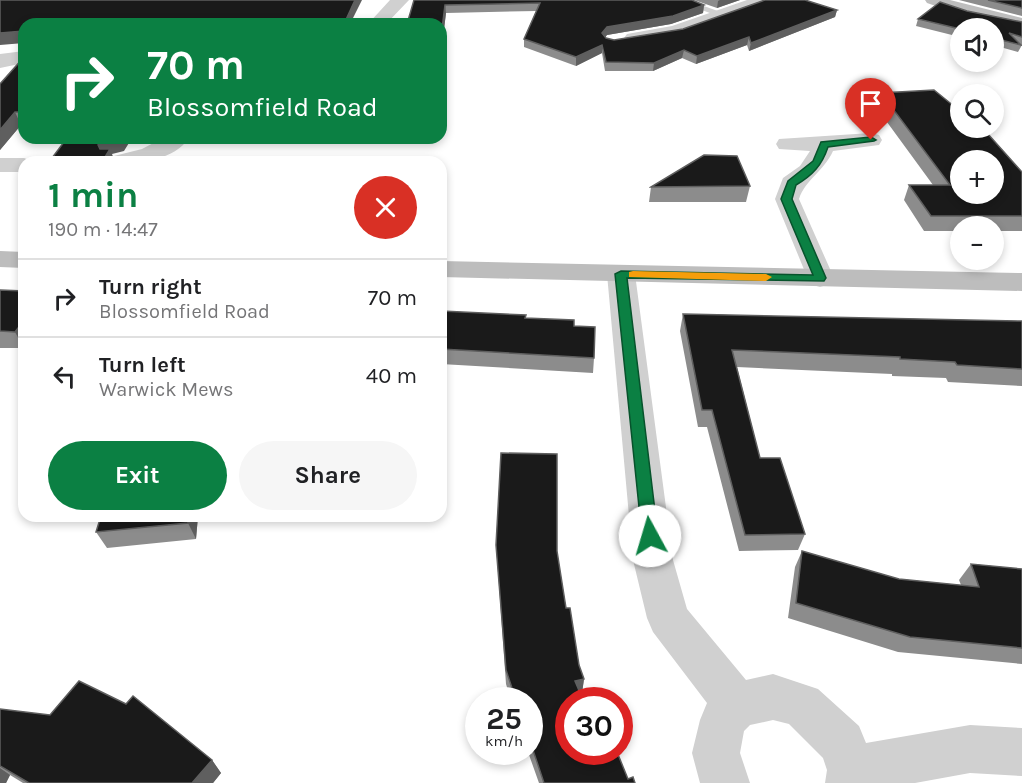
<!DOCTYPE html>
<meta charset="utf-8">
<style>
:root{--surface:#fff;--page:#f6f6f6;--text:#202124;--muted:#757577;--line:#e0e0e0;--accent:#0b8043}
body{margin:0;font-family:Karla,sans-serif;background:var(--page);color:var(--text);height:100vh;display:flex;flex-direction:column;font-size:22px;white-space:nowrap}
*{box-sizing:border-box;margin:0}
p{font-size:20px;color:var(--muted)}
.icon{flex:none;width:33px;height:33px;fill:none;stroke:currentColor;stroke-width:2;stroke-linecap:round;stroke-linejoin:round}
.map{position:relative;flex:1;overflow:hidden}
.side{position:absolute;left:18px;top:156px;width:429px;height:366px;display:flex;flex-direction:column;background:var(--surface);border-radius:18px;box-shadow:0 3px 9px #0003}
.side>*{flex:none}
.hud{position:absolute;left:18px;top:18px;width:429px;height:126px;border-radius:18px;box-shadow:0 3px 9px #0003;background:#0b8043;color:#fff;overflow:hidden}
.buttons{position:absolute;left:950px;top:18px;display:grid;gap:12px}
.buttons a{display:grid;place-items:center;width:54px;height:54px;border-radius:50%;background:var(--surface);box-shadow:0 3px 9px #0003;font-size:30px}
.speed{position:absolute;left:465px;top:687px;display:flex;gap:12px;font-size:30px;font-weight:700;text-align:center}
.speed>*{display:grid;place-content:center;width:78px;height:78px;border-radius:50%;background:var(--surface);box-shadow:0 3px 9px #0003;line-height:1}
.speed small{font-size:15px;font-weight:400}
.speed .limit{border:9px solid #d22;background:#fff;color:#111}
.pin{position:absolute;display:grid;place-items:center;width:51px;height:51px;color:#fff;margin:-62px -26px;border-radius:50% 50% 50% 0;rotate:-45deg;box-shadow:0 0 6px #0007}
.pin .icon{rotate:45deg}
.me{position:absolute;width:66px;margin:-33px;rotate:354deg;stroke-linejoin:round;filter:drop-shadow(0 0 4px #0008)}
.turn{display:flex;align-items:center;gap:21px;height:126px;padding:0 30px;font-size:27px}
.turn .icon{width:78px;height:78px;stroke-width:2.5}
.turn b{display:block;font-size:42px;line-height:51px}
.round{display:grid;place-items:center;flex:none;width:63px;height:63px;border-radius:32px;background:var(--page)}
.summary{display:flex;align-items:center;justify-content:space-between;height:102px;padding:0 30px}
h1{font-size:36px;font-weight:700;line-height:45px;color:var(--accent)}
.button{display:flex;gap:12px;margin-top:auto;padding:12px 30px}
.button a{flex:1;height:69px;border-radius:36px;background:var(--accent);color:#fff;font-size:24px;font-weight:700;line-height:69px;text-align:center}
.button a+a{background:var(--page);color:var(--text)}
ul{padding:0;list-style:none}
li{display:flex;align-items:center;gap:18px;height:78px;padding:0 30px;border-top:2px solid var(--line)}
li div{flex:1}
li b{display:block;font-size:22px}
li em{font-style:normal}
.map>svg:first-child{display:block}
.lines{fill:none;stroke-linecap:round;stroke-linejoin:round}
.lane{fill:#d0d0d0;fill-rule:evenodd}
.street{fill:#d0d0d0;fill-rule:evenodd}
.secondary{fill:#bdbdbd;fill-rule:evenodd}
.wall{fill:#8c8c8c}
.shaded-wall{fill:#5f5f5f}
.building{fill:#1a1a1a;stroke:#5f5f5f;stroke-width:1.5;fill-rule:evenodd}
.route{fill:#0b8043;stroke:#07532c;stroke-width:1.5}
.slow{fill:#f59e0b}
</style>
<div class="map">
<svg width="1022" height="783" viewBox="0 0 1022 783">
<rect width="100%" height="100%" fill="#fff"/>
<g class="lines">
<path class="lane" d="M674 0H687L729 15 721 17Z"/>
<path class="street" d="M390 0H409L386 24H368Z
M747 0H771L769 3 681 35 633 43 627 42 624 38 627 34 672 26Z
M24 51V63L0 68V54Z
M871 133 879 135 882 140 879 145 833 151C824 171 805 180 799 199L834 278 830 284 820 287 810 284 775 199 783 178 800 166 810 151 779 149 776 144 779 139Z
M163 138H189C171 164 134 162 106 162L110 157 142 149Z
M0 158H24L34 162H24V172H0Z
M621 266 631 268 635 274 673 560 687 609 746 680 773 674 818 689 859 726 866 743 970 725 1022 728V776L970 773 915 783H825L827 770 823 758 789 724 773 720 750 725 744 731 740 753 750 783H700L692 753 700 720 707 703 653 632 647 618 633 560 607 274 611 268Z"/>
<path class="secondary" d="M925 0H950L1022 18V28L965 16 927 3Z
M0 251 24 252V268L0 267Z
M441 261 1022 273V291L441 277Z"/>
</g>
<path class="wall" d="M414 0 704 5 703 13 671 24 607 35 605 37 606 38 614 40 837 10 835 17 749 51 747 45 696 64 682 58 653 71H605L602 53 576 66 524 47V39L536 11 446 13 443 37H441V24Z
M694 0H740L717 8Z
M959 0H1022V16Z
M967 11 1022 22V45L1018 52 993 45V28H960V37L916 26 918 19Z
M24 57V124L21 125 0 150V84Z
M881 93 1022 172V231H993V226H960V231H924L904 200 909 185H933L876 107Z
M750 186 746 202H649L651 187Z
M0 290 24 291V348H0Z
M441 311 525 318 574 326 594 358 593 373 441 364Z
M683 314 1022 321V386L948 382 946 378 892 376V374L737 367 760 458 805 534 798 550 739 551 707 427H698L680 331Z
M59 516H74L60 518Z
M198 516 196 539 107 548 96 532Z
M496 545 557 551 566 608 579 665 584 679 582 693 568 700 628 779 635 783H539L528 752H530V700H511L506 684Z
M802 551 899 579 961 585 959 580 971 564 1022 569V664L898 652 788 618 795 567Z
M0 709 212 760 221 773 213 783H23L10 775 6 783H0Z"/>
<path class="shaded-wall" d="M355 0H362L350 24H344Z
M720 0H740L717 8 718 1Z
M445 5 446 13 443 37 442 29Z
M704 5 703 13 671 24 607 35 602 41V33L607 27Z
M837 10 835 17 749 51 751 43Z
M24 31V43L0 45V33Z
M749 37 747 45 696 64 697 56Z
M602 45V53L576 66V57Z
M684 50 682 58 653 71 654 63Z
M24 106V122L19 112Z
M15 112 21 125 0 150V130Z
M111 138H132L124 151 112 154 115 162H102L98 145 103 140Z
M18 328 24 338V348L15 332Z
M188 516H198L196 539 188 523Z
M584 679 582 693 573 696 575 681Z
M212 760 221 773 213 783H192Z
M0 768 10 775 6 783H0Z"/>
<path class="building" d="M0 0H355L344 24H24V31L0 33Z
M414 0H692L704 5 673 16 607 27 602 33 606 38 614 40 683 29 765 0H805L837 10 751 43 749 37 697 56 684 50 654 63 606 62 602 45 576 57 524 39 540 3 445 5 442 29H441V24H407Z
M988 0H1022V8Z
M940 2 967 11 1022 22V37L1009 33 1021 45 993 38V28H960V29L918 19Z
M24 57V106L19 112H15L0 130V84Z
M934 90 960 111V128H979L988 134 1022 172V216H931L909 185H950L881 93ZM960 160H993V194H960Z
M67 138H111L103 140 98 145 100 149H110L102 162H49Z
M704 155 737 156 750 186 651 187Z
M345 157 364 162H315L316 159 339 160Z
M402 161 437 162H402Z
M0 290 24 291V328H18L15 332 0 331Z
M441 311 526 315 525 318 574 320V326L595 327 594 358 441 349Z
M683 314 1022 321V369L957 365 955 362 900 359V357L732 350 760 458H780L805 534 745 535 712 410H702Z
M501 453 557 454V551L566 608H570L579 665 584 679 575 681 583 700H568V752H617L628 779 633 777 635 783H544L530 741V700H516L506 670 496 545Z
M101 516H188V523L96 532Z
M802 551 899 579 979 587 971 564 1022 569V648L910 637 796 603Z
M79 681 126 704 133 696 212 760 192 783H29L0 766V709L50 715Z"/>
<path class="route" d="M871 137 876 140 874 141 828 147C822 165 813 175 796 185L792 199 826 278 824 281 627 278 658 536 656 541 650 543 644 541 642 536 615 274 621 271 813 275 781 199 788 181 813 161 821 142Z"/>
<path class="slow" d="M633 271 766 274 772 277 766 281 629 277V272Z"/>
</svg>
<div class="buttons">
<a><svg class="icon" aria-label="sound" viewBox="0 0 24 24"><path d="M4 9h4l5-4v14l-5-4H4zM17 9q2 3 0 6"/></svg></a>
<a><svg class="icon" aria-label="search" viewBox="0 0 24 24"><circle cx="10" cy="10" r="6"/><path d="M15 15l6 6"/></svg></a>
<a>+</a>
<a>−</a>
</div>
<div class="speed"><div>25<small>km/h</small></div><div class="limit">30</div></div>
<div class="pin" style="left:871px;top:140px;background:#d93025"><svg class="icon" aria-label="arrive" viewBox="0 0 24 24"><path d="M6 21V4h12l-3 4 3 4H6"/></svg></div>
<svg class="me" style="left:650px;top:536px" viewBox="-20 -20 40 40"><circle r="19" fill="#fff"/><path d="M0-13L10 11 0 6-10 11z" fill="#0b8043"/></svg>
<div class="hud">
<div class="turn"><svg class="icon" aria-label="right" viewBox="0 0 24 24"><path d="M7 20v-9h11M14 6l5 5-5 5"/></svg><div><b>70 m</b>Blossomfield Road</div></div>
</div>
<section class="side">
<div class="summary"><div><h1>1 min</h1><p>190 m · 14:47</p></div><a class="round" style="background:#d93025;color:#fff"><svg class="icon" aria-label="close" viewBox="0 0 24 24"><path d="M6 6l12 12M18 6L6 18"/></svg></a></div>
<ul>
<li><svg class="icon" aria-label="right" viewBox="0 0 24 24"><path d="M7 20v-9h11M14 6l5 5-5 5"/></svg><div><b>Turn right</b><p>Blossomfield Road</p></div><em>70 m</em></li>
<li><svg class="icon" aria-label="left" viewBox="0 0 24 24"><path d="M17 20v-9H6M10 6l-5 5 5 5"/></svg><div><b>Turn left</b><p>Warwick Mews</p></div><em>40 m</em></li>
</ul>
<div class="button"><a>Exit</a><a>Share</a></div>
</section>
</div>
